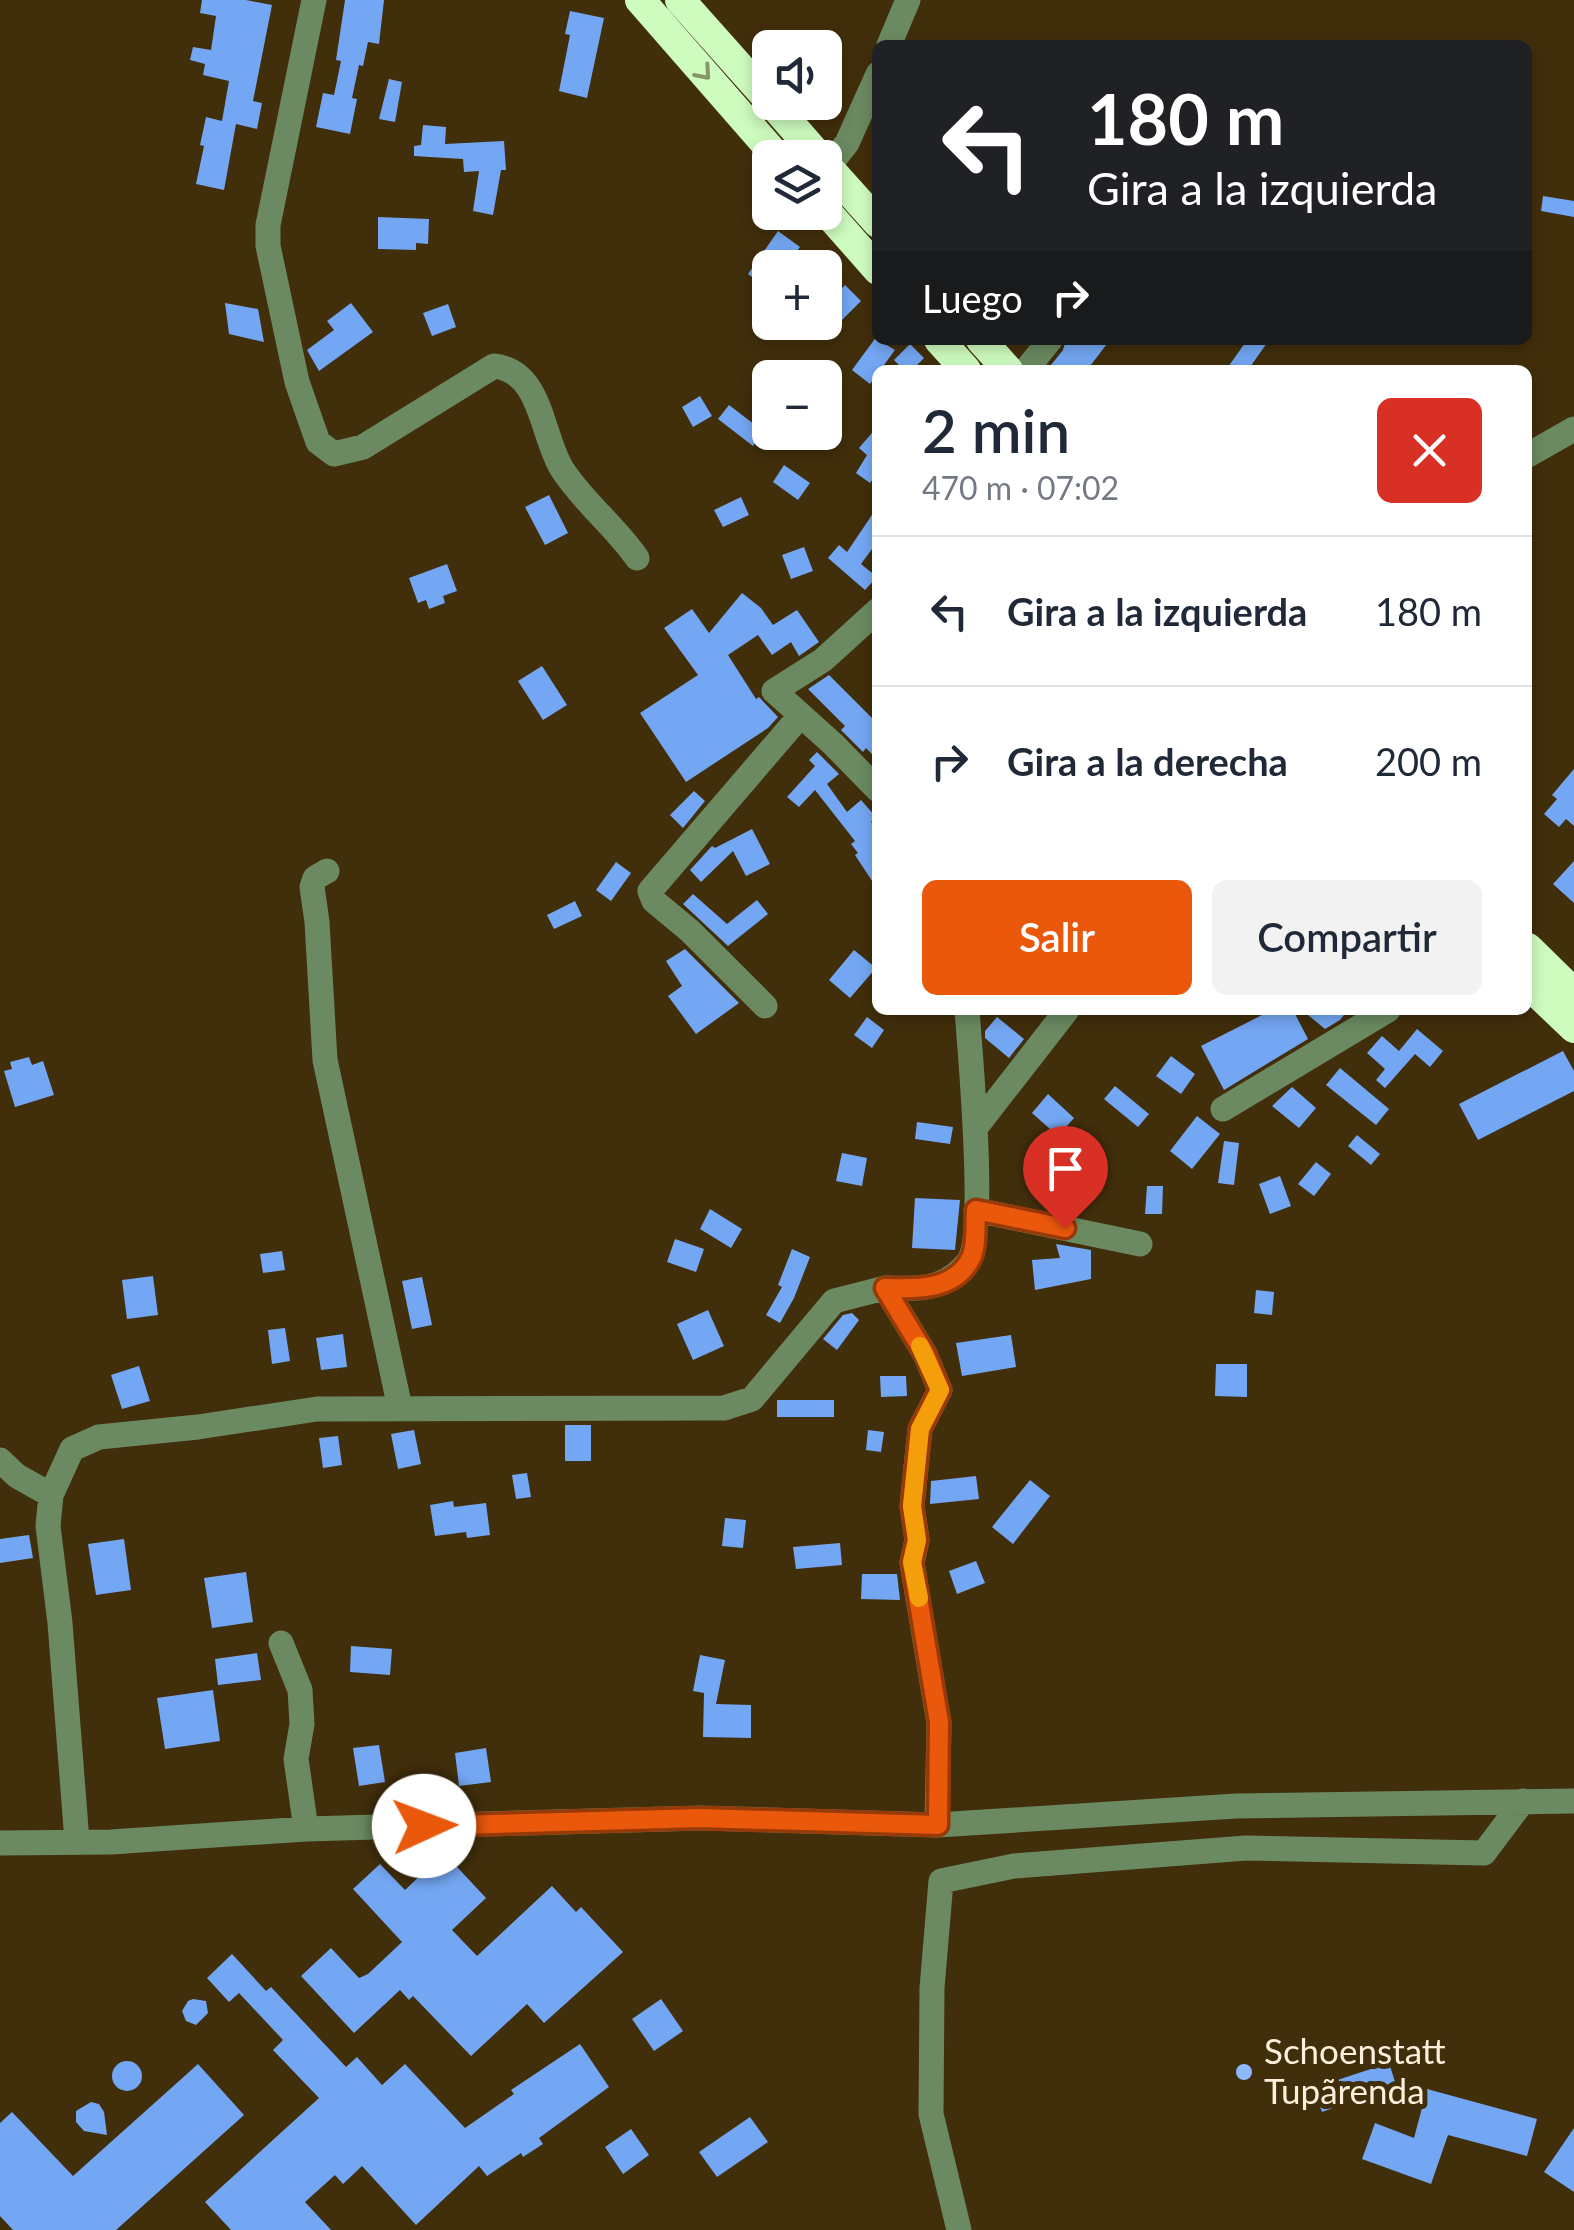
<!DOCTYPE html>
<html lang="es">
<meta charset="utf-8">
<style>
:root{--surface:#fff;--page:#f2f2f3;--text:#1f2937;--muted:#747a83;--line:#e0e1e3;--accent:#ea580c}
body{margin:0;font-family:Lato,sans-serif;background:var(--page);color:var(--text);height:100vh;display:flex;flex-direction:column;font-size:38px;white-space:nowrap}
*{box-sizing:border-box;margin:0}
p{font-size:32px;color:var(--muted)}
.icon{flex:none;width:55px;height:55px;fill:none;stroke:currentColor;stroke-width:2;stroke-linecap:round;stroke-linejoin:round}
.map{position:relative;flex:1;overflow:hidden}
.details{position:absolute;left:872px;top:365px;width:660px;height:650px;display:flex;flex-direction:column;background:var(--surface);border-radius:15px;box-shadow:0 5px 15px #0003}
.details>*{flex:none}
.guide{position:absolute;left:872px;top:40px;width:660px;height:305px;border-radius:15px;box-shadow:0 5px 15px #0003;background:#202124;color:#fff;overflow:hidden}
.tools{position:absolute;left:752px;top:30px;display:grid;gap:20px}
.tools a{display:grid;place-items:center;width:90px;height:90px;border-radius:15px;background:var(--surface);box-shadow:0 5px 15px #0003;font-size:50px}
.pin{position:absolute;display:grid;place-items:center;width:85px;height:85px;color:#fff;margin:-102px -42px;border-radius:50% 50% 50% 0;rotate:-45deg;box-shadow:0 0 10px #0007}
.pin .icon{rotate:45deg}
.me{position:absolute;width:110px;margin:-55px;rotate:88deg;stroke-linejoin:round;filter:drop-shadow(0 0 8px #0008)}
.turn{display:flex;align-items:center;gap:35px;height:210px;padding:0 50px;font-size:45px}
.turn .icon{width:130px;height:130px;stroke-width:2.5}
.turn b{display:block;font-size:70px;line-height:85px}
.then{display:flex;align-items:center;height:95px;padding:0 50px;background:#0003;gap:20px;font-size:38px}
.round{display:grid;place-items:center;flex:none;width:105px;height:105px;border-radius:15px;background:var(--page)}
.headline{display:flex;align-items:center;justify-content:space-between;height:170px;padding:0 50px}
h1{font-size:60px;font-weight:600;line-height:75px}
.action{display:flex;gap:20px;margin-top:auto;padding:20px 50px}
.action a{flex:1;height:115px;border-radius:15px;background:var(--accent);color:#fff;font-size:40px;font-weight:600;line-height:115px;text-align:center}
.action a+a{background:var(--page);color:var(--text)}
ul{padding:0;list-style:none}
li{display:flex;align-items:center;gap:30px;height:150px;padding:0 50px;border-top:2px solid var(--line)}
li div{flex:1}
li b{display:block;font-size:38px}
li em{font-style:normal}
.map>svg:first-child{display:block}
.building{fill:#74a7f3}
.lines{fill:none;stroke-linecap:round;stroke-linejoin:round}
.minor{stroke:#6b8a61;stroke-width:25}
.highway{stroke:#cefcbf;stroke-width:30}
.oneway{stroke:#889565}
.route-casing{stroke:#983908;stroke-width:25}
.route{stroke:#ea580c;stroke-width:18}
.slow{stroke:#f59e0b;stroke-width:18}
.poi-dot{fill:#8cb9fc;stroke:#412e0b;stroke-width:4}
.labels{text-anchor:middle;stroke-width:10;stroke-linejoin:round;paint-order:stroke}
.poi-label{font-size:35px;fill:#fcf0dd;stroke:#412e0b;text-anchor:start}
</style>
<div class="map">
<svg width="1574" height="2230" viewBox="0 0 1574 2230">
<rect width="100%" height="100%" fill="#412e0b"/>
<path class="building" d="M202 0H246L272 5 253 101 262 103 257 129 236 124 224 190 196 184 204 146 200 145 206 117 222 121 229 81 203 75 205 64 190 60 193 47 211 50 216 16 200 13Z
M345 0H384L379 44 368 42 363 66 359 65 352 98 357 99 350 134 316 127 323 93 334 95 341 61 336 60Z
M570 11 604 18 587 98 559 91 570 35 565 34Z
M389 79 402 82 395 122 379 119Z
M423 125 446 127 445 144 504 141 506 170H501L493 215 473 211 479 171 464 172 463 159 414 156V146L421 145Z
M1543 196 1574 201V217L1541 211Z
M378 217 429 219 428 244 416 243V250L378 249Z
M778 231 800 247 785 268H770V290L748 274Z
M845 285 861 301 825 337V306Z
M225 303 258 309 264 342 229 334Z
M351 303 373 332 319 371 307 350 334 330 327 321Z
M448 304 456 327 432 336 423 313Z
M877 336 878 340 895 350 870 384 852 370Z
M1066 340H1110L1087 370H1047L1063 350Z
M1247 340H1269L1248 370H1226Z
M910 344 924 358 912 370H904L894 360Z
M700 396 712 416 693 427 682 407Z
M729 405 763 431 753 446 718 419Z
M878 426V472L870 483 856 473 867 455 859 448Z
M784 465 810 483 798 500 773 482Z
M549 495 568 533 545 545 525 507Z
M741 497 749 515 723 527 714 510Z
M878 506V541L861 564 877 577 865 590 828 558 839 545 847 552Z
M804 547 813 571 791 579 782 555Z
M447 564 457 591 443 596 445 603 429 609 426 600 418 603 409 578Z
M742 593 761 608 773 625 797 610 819 642 799 656 791 642 772 655 758 635 728 655 756 699 759 697 778 717 768 728 686 782 640 713 698 675 664 628 692 609 709 633Z
M542 666 567 705 543 720 518 681Z
M829 675 878 724V760L866 748 863 752 841 730 845 726 808 689Z
M817 752 839 774 827 784 847 812 861 800 876 817 871 822 878 829 872 839 878 848V890L855 855 858 853 851 844 855 841 815 790 799 807 787 797 815 766 809 760Z
M1574 769V826L1566 819 1559 827 1544 814 1557 799 1552 795Z
M694 791 705 801 683 828 670 815Z
M752 829 770 864 746 876 733 851 701 882 690 870 712 846 715 848Z
M1574 861V903L1553 884Z
M616 862 631 873 611 901 596 890Z
M693 894 727 924 757 900 768 914 728 946 683 904Z
M575 901 582 916 554 929 547 915Z
M685 949 739 1003 696 1034 668 996 682 986 666 961Z
M854 950 876 968 850 998 829 980Z
M1272 1010H1293L1308 1039 1224 1090 1201 1046Z
M1302 1010H1348L1340 1020 1325 1029Z
M867 1017 884 1030 872 1048 854 1035Z
M997 1017 1024 1039 1009 1058 985 1038V1031Z
M1417 1029 1443 1051 1430 1067 1415 1054 1385 1088 1376 1080 1385 1069 1367 1053 1382 1036 1399 1051Z
M1563 1051 1574 1071V1091L1478 1140 1459 1104Z
M1171 1056 1195 1074 1181 1094 1156 1076Z
M29 1057 32 1065 43 1061 54 1095 15 1107 4 1071 12 1069 10 1062Z
M1340 1068 1389 1109 1376 1125 1326 1085Z
M1115 1086 1149 1114 1138 1127 1104 1099Z
M1292 1087 1316 1108 1299 1128 1272 1106Z
M1048 1094 1074 1118 1058 1136 1032 1113Z
M1197 1116 1220 1134 1192 1169 1170 1151Z
M917 1122 953 1127 950 1144 915 1139Z
M1357 1135 1380 1154 1371 1165 1348 1146Z
M1224 1141 1239 1143 1234 1185 1218 1183Z
M842 1153 867 1158 862 1186 836 1181Z
M1316 1162 1331 1174 1314 1196 1298 1184Z
M1280 1176 1291 1206 1270 1214 1259 1184Z
M1147 1186H1163L1162 1214H1145Z
M915 1198 960 1200 955 1250 912 1248Z
M710 1209 742 1229 731 1248 700 1229Z
M675 1239 704 1249 696 1272 667 1262Z
M1056 1244 1091 1250V1279L1035 1290 1032 1260 1060 1258Z
M792 1249 810 1257 794 1298 780 1323 766 1315 782 1287 778 1285Z
M282 1251 285 1270 263 1273 260 1254Z
M153 1276 158 1315 127 1319 122 1280Z
M422 1277 432 1325 412 1329 402 1281Z
M1256 1290 1274 1292 1272 1315 1254 1313Z
M708 1310 724 1346 693 1360 677 1324Z
M852 1313 859 1320 837 1350 823 1339 843 1315Z
M285 1328 290 1361 272 1364 268 1330Z
M343 1334 347 1367 321 1370 316 1338Z
M1011 1335 1016 1367 962 1376 956 1343Z
M1216 1364H1247V1397L1215 1396Z
M139 1366 150 1401 122 1409 111 1375Z
M880 1376H906L907 1396 881 1397Z
M777 1400H834V1417H777Z
M565 1425H591V1461H565Z
M414 1430 421 1464 398 1469 391 1434Z
M868 1430 884 1432 881 1452 866 1450Z
M338 1436 342 1465 323 1468 319 1438Z
M527 1473 531 1497 516 1499 512 1475Z
M976 1476 979 1499 930 1504 931 1481Z
M1030 1480 1050 1496 1013 1544 992 1527Z
M453 1501 454 1507 486 1503 490 1535 467 1538 466 1532 435 1536 430 1505Z
M725 1518 746 1520 743 1548 722 1546Z
M29 1535 33 1558 0 1563V1539Z
M124 1539 131 1590 96 1595 88 1544Z
M840 1543 842 1565 796 1569 793 1547Z
M976 1561 985 1583 957 1594 949 1571Z
M246 1572 253 1622 212 1628 204 1578Z
M862 1574H897L900 1600 861 1599Z
M351 1646 392 1649 390 1675 350 1672Z
M257 1653 261 1680 218 1685 215 1659Z
M700 1655 725 1660 716 1704 751 1705V1738L703 1737 704 1693 693 1691Z
M213 1690 220 1741 165 1749 157 1698Z
M379 1745 385 1782 359 1786 353 1748Z
M486 1748 491 1782 459 1786 455 1753Z
M444 1853 486 1898 452 1930 477 1956 552 1886 576 1912 581 1907 623 1952 544 2023 527 2004 471 2056 413 1996 409 2000 400 1990 354 2033 301 1976 331 1948 359 1978 368 1974 402 1942 353 1889 380 1864 405 1890Z
M232 1954 266 1991 271 1987 346 2067 357 2057 382 2085 405 2064 465 2128 514 2094 511 2090 580 2044 609 2087 539 2138 543 2144 523 2157 521 2153 487 2176 479 2166 416 2225 362 2166 343 2184 335 2175 305 2202 331 2230H231L205 2202 319 2098 273 2050 283 2040 239 1993 229 2002 207 1978Z
M193 1999 206 2001 208 2013 196 2025 186 2021 182 2011 188 2001Z
M661 1999 683 2031 654 2051 632 2019Z
M112 2076a15 15 0 1 1 30 0a15 15 0 1 1-30 0Z
M1389 2063 1399 2094 1366 2104 1364 2097 1322 2112 1313 2088Z
M198 2064 244 2115 116 2230H13L0 2216V2123L12 2112 73 2176Z
M1427 2089 1537 2119 1527 2156 1448 2135 1431 2184 1362 2159 1375 2123 1414 2138Z
M91 2102 99 2104 104 2112 107 2135 84 2131 76 2122V2111Z
M750 2117 768 2142 717 2177 699 2152Z
M1574 2128V2192L1544 2172Z
M631 2129 649 2155 623 2174 605 2147Z"/>
<g class="lines">
<path class="minor" d="M314 0 268 225V246L297 382 318 442 334 454 363 447 494 366C542 371 541 435 562 469 583 502 615 526 637 558
M889 45 908 0
M828 167 847 143 878 74
M1026 370 1050 340
M1528 455 1574 429
M878 610 823 660 774 691 833 744 878 790
M327 871 315 878 312 887 317 922 325 1060 400 1408
M765 1006 690 931 654 901 650 891 800 716
M1223 1109 1388 1010
M976 1127 1067 1010
M976 1210 1140 1244
M885 1288C918 1289 945 1291 968 1262 987 1236 970 1051 967 1010
M0 1460 17 1476 51 1495
M281 1643 300 1690 302 1724 296 1759 306 1829
M77 1841 60 1623 48 1526 51 1495 72 1449 99 1437 198 1427 317 1409 724 1408 752 1399 834 1301 885 1288 925 1354 940 1390 920 1429 912 1506 917 1540 912 1563 939 1723 937 1825
M0 1843 111 1842 306 1829 701 1818 937 1825 1236 1806 1574 1801
M959 2230 931 2114 932 1988 941 1881 1014 1866 1246 1848 1484 1853 1523 1801"/>
<path class="highway" d="M640 0 778 158
M680 0 770 101
M771 102 820 158
M825 164 878 223
M825 210 878 270
M939 340 966 370
M981 340 1008 370
M1528 948 1574 993
M1528 984 1574 1028"/>
</g>
<defs><path id="oneway-chevron" d="M-2-3.5L2.5 0L-2 3.5" fill="none" stroke-width="1.6" stroke-linecap="round" stroke-linejoin="round" transform="scale(2.5)"/></defs>
<use class="oneway" href="#oneway-chevron" transform="translate(704 73) rotate(49)"/>
<g class="lines">
<g class="route-casing">
<path id="route" d="M424 1826 700 1818 938 1825 939 1722 912 1562 917 1540 912 1506 920 1429 940 1390 925 1354 885 1288C915 1289 955 1291 971 1258 977 1246 975 1223 976 1210L1065 1228"/>
</g>
<use href="#route" class="route"/>
<path class="slow" d="M919 1598 912 1562 917 1540 912 1506 920 1429 940 1390 920 1346"/>
</g>
<circle class="poi-dot" cx="1244" cy="2072" r="10"/>
<g class="labels">
<g class="poi-label">
<text x="1264" y="2064">Schoenstatt<tspan x="1264" dy="40">Tupãrenda</tspan></text>
</g>
</g>
</svg>
<div class="tools">
<a><svg class="icon" aria-label="sound" viewBox="0 0 24 24"><path d="M4 9h4l5-4v14l-5-4H4zM17 9q2 3 0 6"/></svg></a>
<a><svg class="icon" aria-label="layers" viewBox="0 0 24 24"><path d="M12 4l9 5-9 5-9-5zM3 14l9 5 9-5"/></svg></a>
<a>+</a>
<a>−</a>
</div>
<div class="pin" style="left:1065px;top:1228px;background:#d93025"><svg class="icon" aria-label="arrive" viewBox="0 0 24 24"><path d="M6 21V4h12l-3 4 3 4H6"/></svg></div>
<svg class="me" style="left:424px;top:1826px" viewBox="-20 -20 40 40"><circle r="19" fill="#fff"/><path d="M0-13L10 11 0 6-10 11z" fill="#ea580c"/></svg>
<div class="guide">
<div class="turn"><svg class="icon" aria-label="left" viewBox="0 0 24 24"><path d="M17 20v-9H6M10 6l-5 5 5 5"/></svg><div><b>180 m</b>Gira a la izquierda</div></div>
<div class="then">Luego<svg class="icon" aria-label="right" viewBox="0 0 24 24"><path d="M7 20v-9h11M14 6l5 5-5 5"/></svg></div>
</div>
<section class="details">
<div class="headline"><div><h1>2 min</h1><p>470 m · 07:02</p></div><a class="round" style="background:#d93025;color:#fff"><svg class="icon" aria-label="close" viewBox="0 0 24 24"><path d="M6 6l12 12M18 6L6 18"/></svg></a></div>
<ul>
<li><svg class="icon" aria-label="left" viewBox="0 0 24 24"><path d="M17 20v-9H6M10 6l-5 5 5 5"/></svg><div><b>Gira a la izquierda</b></div><em>180 m</em></li>
<li><svg class="icon" aria-label="right" viewBox="0 0 24 24"><path d="M7 20v-9h11M14 6l5 5-5 5"/></svg><div><b>Gira a la derecha</b></div><em>200 m</em></li>
</ul>
<div class="action"><a>Salir</a><a>Compartir</a></div>
</section>
</div>
